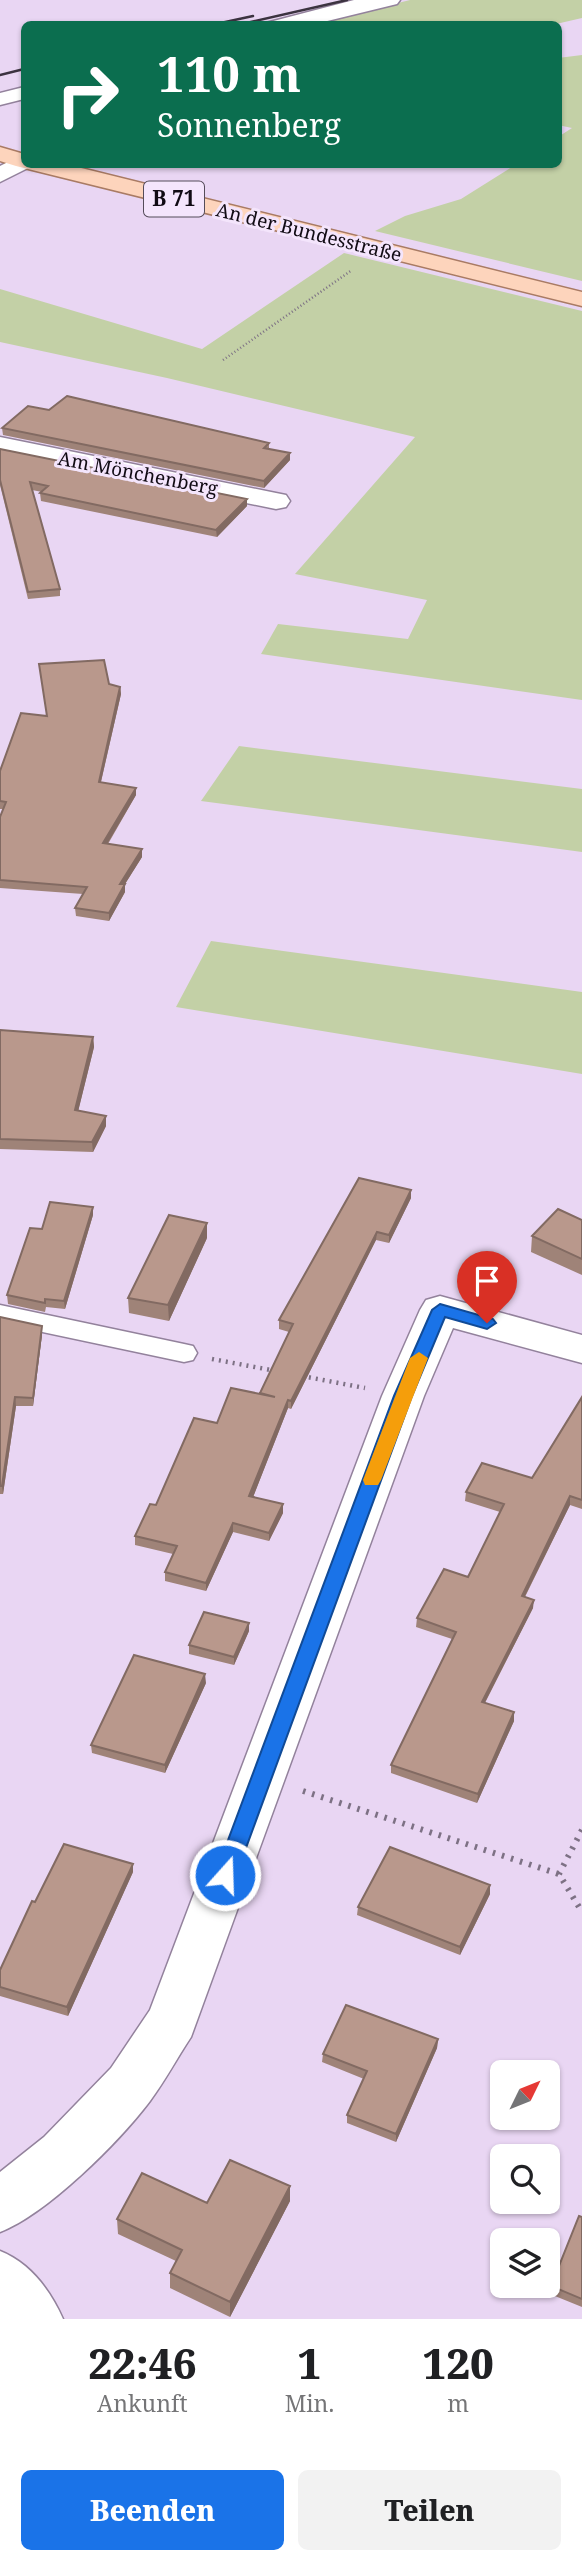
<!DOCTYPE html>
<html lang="de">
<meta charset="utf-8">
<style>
:root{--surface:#fff;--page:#f2f2f2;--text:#202124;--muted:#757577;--accent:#1a73e8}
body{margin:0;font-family:"Noto Serif",serif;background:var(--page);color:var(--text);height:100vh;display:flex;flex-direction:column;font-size:26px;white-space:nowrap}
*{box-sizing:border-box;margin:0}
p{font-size:23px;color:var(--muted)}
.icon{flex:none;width:38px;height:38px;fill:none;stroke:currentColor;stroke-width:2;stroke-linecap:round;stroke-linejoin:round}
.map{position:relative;height:2319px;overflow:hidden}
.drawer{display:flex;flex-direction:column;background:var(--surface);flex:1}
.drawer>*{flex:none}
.banner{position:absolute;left:21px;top:21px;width:541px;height:147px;border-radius:10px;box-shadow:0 2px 5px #0004;background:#0b6e4f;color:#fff;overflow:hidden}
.needle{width:46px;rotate:47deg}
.tools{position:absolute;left:490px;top:2060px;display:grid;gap:14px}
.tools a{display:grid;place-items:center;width:70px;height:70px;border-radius:10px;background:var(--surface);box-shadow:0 2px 5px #0004;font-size:35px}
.pin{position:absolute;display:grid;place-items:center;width:60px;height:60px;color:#fff;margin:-72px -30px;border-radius:50% 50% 50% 0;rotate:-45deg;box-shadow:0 0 7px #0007}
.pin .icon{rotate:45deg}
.me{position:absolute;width:77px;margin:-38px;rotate:20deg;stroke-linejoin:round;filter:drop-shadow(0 0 5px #0008)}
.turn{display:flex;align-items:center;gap:24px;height:147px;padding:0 21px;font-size:32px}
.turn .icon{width:91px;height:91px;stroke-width:2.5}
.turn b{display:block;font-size:49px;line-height:60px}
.eta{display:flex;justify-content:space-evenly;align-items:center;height:119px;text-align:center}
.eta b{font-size:42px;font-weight:800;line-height:49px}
.action{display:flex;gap:14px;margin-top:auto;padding:14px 21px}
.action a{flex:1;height:80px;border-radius:10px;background:var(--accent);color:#fff;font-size:28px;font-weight:800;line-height:80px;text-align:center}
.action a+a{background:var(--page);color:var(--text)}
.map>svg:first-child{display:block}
.green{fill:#c3d0a6}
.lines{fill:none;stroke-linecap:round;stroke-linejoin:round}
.lane-casing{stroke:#93829c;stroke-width:3}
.street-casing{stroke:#93829c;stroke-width:3}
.primary-casing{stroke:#a97b64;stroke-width:3}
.path-far2{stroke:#7d7184;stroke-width:2.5;stroke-dasharray:1 2.5;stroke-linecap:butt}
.path-far1{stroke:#7d7184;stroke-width:4.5;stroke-dasharray:2 5;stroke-linecap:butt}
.path{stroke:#7d7184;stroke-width:6;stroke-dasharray:2.5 7;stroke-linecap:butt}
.lane{fill:#fff;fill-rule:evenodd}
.street{fill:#fff;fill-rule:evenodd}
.primary{fill:#fdd4bc;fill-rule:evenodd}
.rail{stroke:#3c3340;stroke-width:2.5}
.wall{fill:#9f8378}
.shaded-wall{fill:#826a62}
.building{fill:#b9988c;stroke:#826a62;stroke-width:2}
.route{fill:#1a73e8;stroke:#114b97;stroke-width:2}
.slow{fill:#f59e0b}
.labels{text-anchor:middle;stroke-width:6;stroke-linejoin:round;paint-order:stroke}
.far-street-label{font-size:19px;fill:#110b14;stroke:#f4e5fc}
.shield{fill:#f4e5fc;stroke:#554c5a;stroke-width:2}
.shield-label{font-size:21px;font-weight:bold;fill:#110b14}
</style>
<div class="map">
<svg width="582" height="2319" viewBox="0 0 582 2319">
<rect width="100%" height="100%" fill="#e9d6f3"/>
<path class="green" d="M410 0H582V18L556 24H314Z
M582 55V281L375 231 405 216 461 199 515 165 558 164V137L572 128 558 125V58Z
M344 253 582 311V700L261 654 278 624 408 639 427 600 295 574 415 437 167 378 0 342V289L202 349Z
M239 746 582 789V852L201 801Z
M211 941 582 992V1074L176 1007Z"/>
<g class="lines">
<g class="lane-casing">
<path id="lane" d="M354 0H376L282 24H262Z
M0 1305 184 1344 193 1346 197 1353 193 1360 184 1362 0 1323Z"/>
</g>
<g class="street-casing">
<path id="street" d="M366 0H400L397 4 315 24H283L286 20Z
M24 87V99L0 105V93Z
M24 154V164L32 166 0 182V166Z
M0 437 276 493 286 495 290 501 286 507 276 509 0 453Z
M440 1296 582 1335V1363L453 1328 424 1396 191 2037C177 2058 165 2081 150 2101 119 2142 47 2214 0 2232V2172L44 2137 111 2068 150 2010 382 1396 420 1310 426 1300Z
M0 2251C30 2263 50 2290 63 2319H0Z"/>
</g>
<g class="primary-casing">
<path id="primary" d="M0 147 24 154V164H65L582 292V306L16 166 0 161Z"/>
</g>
<path class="path-far2" d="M223 360 352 270"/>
<path class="path-far1" d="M212 1359 276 1371
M302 1376 365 1388"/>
<path class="path" d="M303 1791 559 1874
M582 1830 559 1874 582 1912"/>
<use href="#lane" class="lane"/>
<use href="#street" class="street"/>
<use href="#primary" class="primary"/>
<path class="rail" d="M216 24 253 16
M242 24 347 0
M0 75 24 69"/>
</g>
<path class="wall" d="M49 410 269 443V449L290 460 264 488 3 435 2 428Z
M0 449 247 506 217 537 41 501 40 493 42 492 32 490 60 589V596L28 599 0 485Z
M39 664 109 684 120 687 121 694 101 782 136 788V795L108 844 142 857 125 884V892L109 921 76 916 75 908 83 894 0 888V817L3 809H0V771L47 715Z
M0 1030 93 1037 94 1047 78 1111 106 1116V1126L93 1152 0 1149Z
M411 1190V1198L389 1243 376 1240 291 1409 288 1408 253 1497 283 1513 269 1541 233 1532 206 1591 165 1581V1572L173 1554 135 1545V1536L217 1423 260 1394 289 1332 279 1329V1320Z
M93 1215 65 1309 46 1307 45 1312 8 1304 7 1295 42 1229Z
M582 1220V1275L531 1252 532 1236Z
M207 1238 169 1321 129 1313 128 1298Z
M0 1317 42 1326V1335L33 1406H16L3 1494H0Z
M582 1397V1509L570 1505 525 1597 533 1608 485 1703 514 1712V1721L477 1803 391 1773V1765L452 1639 416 1627 417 1618 468 1577 500 1512 465 1501 466 1492 532 1478Z
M249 1631 234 1665 189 1654V1645Z
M206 1683 165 1773 92 1753 91 1745Z
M133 1872 68 2016 0 1996V1970L35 1902Z
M490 1894 460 1955 357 1915 358 1907Z
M438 2039 437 2048 396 2142 347 2123V2115L364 2079 322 2062 323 2054Z
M290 2186V2201L230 2317 170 2288V2273L176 2261 118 2234 117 2219 207 2203Z
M582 2217V2307L550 2294 551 2286Z"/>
<path class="shaded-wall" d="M290 453V460L264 488V481Z
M247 499V506L217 537 216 530Z
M120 687 121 694 99 790V782Z
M136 788V795L103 851V843Z
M142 849V857L125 884V892L109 921V913L120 884Z
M93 1037 94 1047 76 1120 75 1110Z
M106 1116V1126L93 1152 92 1142Z
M411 1190V1198L389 1243V1235Z
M93 1207V1215L65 1309 64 1301Z
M207 1223V1238L169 1321 168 1305Z
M377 1232 376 1240 291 1409V1401Z
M42 1326V1335L33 1406V1398Z
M15 1397 16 1406 3 1494 2 1486Z
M288 1400V1408L250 1505 249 1496Z
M570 1496V1505L521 1604 522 1596Z
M283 1504V1513L269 1541V1533Z
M233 1523V1532L206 1591V1583Z
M534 1600 533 1608 481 1710 482 1702Z
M249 1623V1631L234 1665V1657Z
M205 1674 206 1683 165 1773V1765Z
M514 1712V1721L477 1803 478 1794Z
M133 1864V1872L68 2016 67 2007Z
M490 1885V1894L460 1955V1947Z
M438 2039 437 2048 396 2142V2134Z
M290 2186V2201L230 2317V2302Z"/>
<path class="building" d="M67 396 269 443 264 448 290 453 264 481 2 428 28 406 49 410Z
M0 449 247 499 216 530 40 493 48 486 30 482 60 589 28 592 0 480Z
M104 660 109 684 120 687 99 782 136 788 103 843 142 849 120 884H125L109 913 75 908 87 887 0 880V817L6 802 0 801V771L21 713 47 716 39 664Z
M0 1030 93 1037 75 1110 106 1116 92 1142 0 1139Z
M359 1178 411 1190 389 1235 377 1232 291 1401 288 1400 249 1496 283 1504 269 1533 233 1523 206 1583 165 1572 177 1546 135 1536 150 1504 156 1505 194 1418 217 1423 231 1388 275 1397 260 1393 293 1324 279 1320Z
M50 1202 93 1207 64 1301 45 1299V1303L7 1295 30 1228 42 1229Z
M558 1209 582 1220V1259L532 1236Z
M169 1215 207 1223 168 1305 128 1298Z
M0 1317 42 1326 33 1398 15 1397 2 1486H0Z
M582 1397V1500L570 1496 522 1596 534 1600 482 1702 514 1712 478 1794 391 1765 456 1632 417 1618 444 1569 468 1577 504 1504 466 1492 482 1463 532 1478Z
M204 1612 249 1623 234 1657 189 1645Z
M134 1655 205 1674 165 1765 91 1745Z
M64 1844 133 1864 67 2007 0 1987V1970L32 1901 35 1902Z
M390 1847 490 1885 460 1947 358 1907Z
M346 2005 438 2039 396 2134 347 2115 367 2071 323 2054Z
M230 2160 290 2186 230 2302 170 2273 182 2250 117 2219 142 2173 207 2203Z
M579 2216 582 2217V2299L551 2286Z"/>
<path class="route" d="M440 1304 493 1319 496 1323 487 1329 445 1317 412 1396 236 1875 233 1881 225 1883 218 1881 215 1875 394 1396 432 1310Z"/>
<path class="slow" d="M419 1352 428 1358 381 1480 378 1485H365L363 1480 410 1358Z"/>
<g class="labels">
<g class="far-street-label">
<text transform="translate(309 232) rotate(14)" y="7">An der Bundesstraße</text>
<text transform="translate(138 473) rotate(11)" y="7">Am Mönchenberg</text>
</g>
<rect class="shield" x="144" y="181.5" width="60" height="35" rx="5"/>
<g class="shield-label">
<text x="174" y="206">B 71</text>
</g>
</g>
</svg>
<div class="tools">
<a><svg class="needle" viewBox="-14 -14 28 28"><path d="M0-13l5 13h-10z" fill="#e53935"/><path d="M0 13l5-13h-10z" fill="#757577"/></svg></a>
<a><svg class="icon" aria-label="search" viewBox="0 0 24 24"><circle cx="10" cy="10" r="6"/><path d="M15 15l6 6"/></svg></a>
<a><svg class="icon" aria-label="layers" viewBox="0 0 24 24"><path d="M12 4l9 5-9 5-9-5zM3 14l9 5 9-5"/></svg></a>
</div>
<div class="pin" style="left:487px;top:1323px;background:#d93025"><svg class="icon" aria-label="arrive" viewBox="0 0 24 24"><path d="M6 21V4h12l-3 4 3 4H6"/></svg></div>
<svg class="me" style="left:225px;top:1875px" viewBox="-20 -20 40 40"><circle r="17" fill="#1a73e8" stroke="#fff" stroke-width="3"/><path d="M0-11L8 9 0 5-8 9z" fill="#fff"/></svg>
<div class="banner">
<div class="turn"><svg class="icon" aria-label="right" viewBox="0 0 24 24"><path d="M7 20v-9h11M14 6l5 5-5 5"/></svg><div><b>110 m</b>Sonnenberg</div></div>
</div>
</div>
<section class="drawer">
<div class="eta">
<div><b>22:46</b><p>Ankunft</p></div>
<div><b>1</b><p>Min.</p></div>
<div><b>120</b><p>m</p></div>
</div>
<div class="action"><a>Beenden</a><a>Teilen</a></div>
</section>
